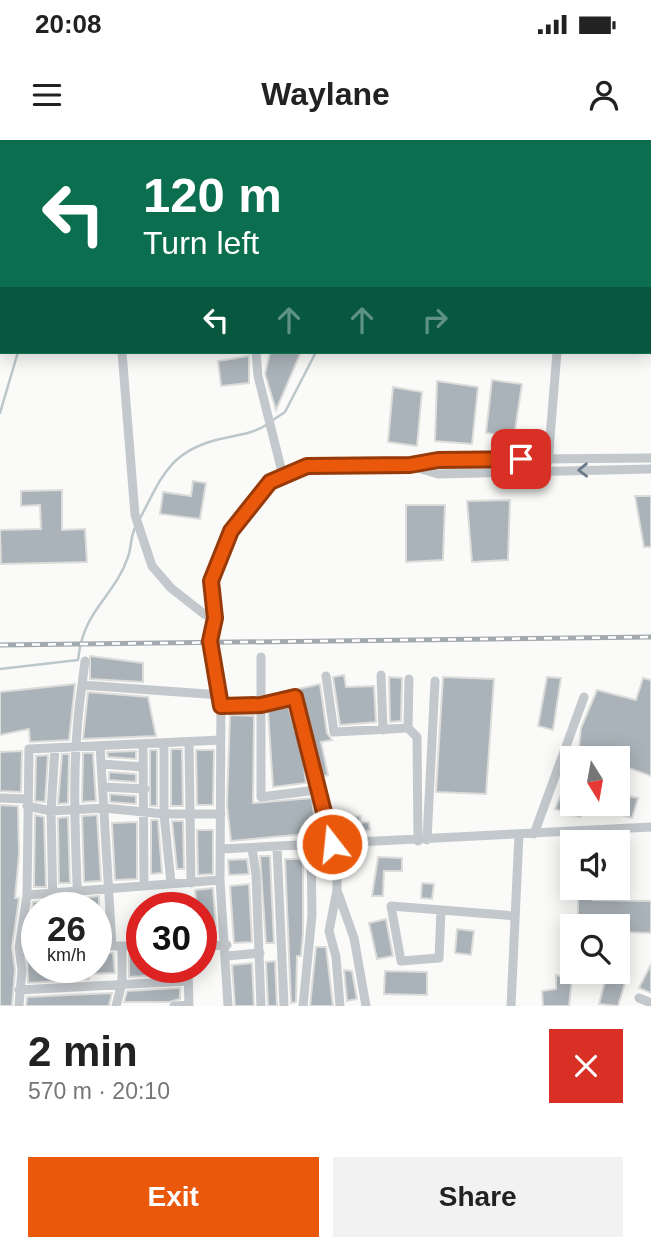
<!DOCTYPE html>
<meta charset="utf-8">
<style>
:root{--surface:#fff;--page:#f2f2f2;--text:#222;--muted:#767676;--accent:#ea580c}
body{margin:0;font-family:Helvetica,sans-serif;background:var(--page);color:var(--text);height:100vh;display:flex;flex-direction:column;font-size:26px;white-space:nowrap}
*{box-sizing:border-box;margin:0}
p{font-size:23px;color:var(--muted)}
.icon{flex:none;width:38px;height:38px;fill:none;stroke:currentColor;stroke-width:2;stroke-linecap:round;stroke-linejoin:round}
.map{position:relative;height:866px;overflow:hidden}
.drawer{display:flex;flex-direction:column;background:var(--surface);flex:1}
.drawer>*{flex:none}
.top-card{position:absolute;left:0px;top:0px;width:651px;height:214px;box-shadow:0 4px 18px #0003;background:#0b6e4f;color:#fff;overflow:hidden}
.needle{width:46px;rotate:169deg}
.controls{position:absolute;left:560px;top:606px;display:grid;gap:14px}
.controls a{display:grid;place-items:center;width:70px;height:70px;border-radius:0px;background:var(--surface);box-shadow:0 4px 18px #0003;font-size:35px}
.speed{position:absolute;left:21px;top:752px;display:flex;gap:14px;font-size:35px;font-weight:700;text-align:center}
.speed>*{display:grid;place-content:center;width:91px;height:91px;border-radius:50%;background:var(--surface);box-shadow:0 4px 18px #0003;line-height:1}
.speed small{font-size:18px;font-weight:400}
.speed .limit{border:10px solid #d22;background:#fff;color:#111}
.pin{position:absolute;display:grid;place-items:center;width:60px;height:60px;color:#fff;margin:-30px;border-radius:14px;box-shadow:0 4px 10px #0006}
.me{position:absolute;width:77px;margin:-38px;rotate:344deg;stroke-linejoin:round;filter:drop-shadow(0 0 5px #0008)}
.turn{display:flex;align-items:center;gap:24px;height:147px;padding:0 28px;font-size:32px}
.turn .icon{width:91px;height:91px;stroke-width:2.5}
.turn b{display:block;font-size:49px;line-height:60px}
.lanes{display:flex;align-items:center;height:66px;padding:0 28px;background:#0003;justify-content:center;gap:35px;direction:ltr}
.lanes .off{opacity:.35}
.round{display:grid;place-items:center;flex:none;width:74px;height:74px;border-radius:0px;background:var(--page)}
.summary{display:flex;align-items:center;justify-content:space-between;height:119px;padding:0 28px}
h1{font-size:42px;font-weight:600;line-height:52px}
.action{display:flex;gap:14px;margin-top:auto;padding:14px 28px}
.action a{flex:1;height:80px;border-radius:0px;background:var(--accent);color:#fff;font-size:28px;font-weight:600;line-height:80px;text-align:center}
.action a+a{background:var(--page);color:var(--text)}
.status{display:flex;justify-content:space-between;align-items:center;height:49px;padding:0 35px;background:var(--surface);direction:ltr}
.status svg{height:19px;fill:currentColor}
header{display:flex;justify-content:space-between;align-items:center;height:91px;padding:0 28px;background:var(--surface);font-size:32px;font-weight:600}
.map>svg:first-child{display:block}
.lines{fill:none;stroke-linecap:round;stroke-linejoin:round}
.stream{stroke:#bbc7cb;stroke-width:2.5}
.building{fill:#aab3b9;stroke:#dcdcda;stroke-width:2}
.minor{stroke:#c3c8cc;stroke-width:9}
.rail-casing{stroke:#a2aab0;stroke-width:5}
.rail{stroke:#fff;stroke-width:2.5;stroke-dasharray:8;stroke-linecap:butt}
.oneway{stroke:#6a7a87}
.route-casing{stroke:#983908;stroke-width:18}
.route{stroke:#ea580c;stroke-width:12}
</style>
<div class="status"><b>20:08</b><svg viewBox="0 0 49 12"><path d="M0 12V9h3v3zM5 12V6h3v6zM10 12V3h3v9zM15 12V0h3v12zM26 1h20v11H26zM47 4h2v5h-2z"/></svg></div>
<header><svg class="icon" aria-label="menu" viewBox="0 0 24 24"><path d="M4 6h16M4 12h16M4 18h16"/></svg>Waylane<svg class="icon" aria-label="person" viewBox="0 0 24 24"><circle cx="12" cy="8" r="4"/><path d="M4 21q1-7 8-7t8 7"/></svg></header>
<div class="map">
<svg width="651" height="866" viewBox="0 0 651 866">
<rect width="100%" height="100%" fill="#fafaf8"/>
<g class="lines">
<path class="stream" d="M110 2V0
M449 2 452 0
M0 273 18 212
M273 280 285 272 316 212
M139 380C161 340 167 313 216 300 235 295 251 295 268 284
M0 529 78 520C83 469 114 458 128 417 132 406 130 396 136 386"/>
</g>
<path class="building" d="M270 212H301L276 270 265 234Z
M249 216V243L221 246 218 221Z
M492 240 522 244 514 297 486 293Z
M437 241 478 247 472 304 435 301Z
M393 247 422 252 417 306 388 302Z
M193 341 206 343 200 379 160 374 163 352 191 356Z
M62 350V390L85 389 87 422 1 424 0 390 41 389 40 365 21 366V351Z
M635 356H651V407H644Z
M510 360 508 420 472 422 467 361Z
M406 365H445L443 420 406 422Z
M90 516 143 523V542L90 539Z
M344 535 346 547 374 546 376 582 340 585 333 537Z
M389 537 402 538 401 581 390 582Z
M443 537 494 539 486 654 436 652Z
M547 537 561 538 553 590 538 586Z
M643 538 651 540V636L618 624V618H604L589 611 587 618H578L581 588 597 550 636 560Z
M75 544 69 600 30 602 29 589 0 595V552Z
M320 544 327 593 332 600 321 602 328 635 322 637 298 549Z
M88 552 148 557 156 596 83 599Z
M288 566 303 617 306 643 273 647 268 571Z
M230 575 254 576 253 663 312 658 316 693 231 701 227 665Z
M171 609H182L183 666H171Z
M150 610H157V666H150Z
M196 610H214L213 665H197Z
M22 611 21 652 0 651V612Z
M136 611V619L108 617 107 612Z
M83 613H93L96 661 82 662Z
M62 614H69L68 663 58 664Z
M48 615 45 662 35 661 36 616Z
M572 627V663H586L580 677 555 669Z
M109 632 136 634V642L109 640Z
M110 654 136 656V664L110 662Z
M618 654 638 658 632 678 603 670V663H618Z
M0 665 18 666 19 715 15 758H19L12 807 15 830 12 866H0Z
M35 675 44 677 46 747H34Z
M97 675 101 741 84 742 82 676Z
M360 676V683L369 682 370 690 344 693 343 678Z
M68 677 70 743H59L58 678Z
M151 680H158L162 733 151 734Z
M172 681H183L184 729H177Z
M137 682V739L115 740 112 683Z
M197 690H213V734L198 735Z
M260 716H270L274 803H266Z
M378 717 402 718V731H384L383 756H372Z
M247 719 249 734 229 735 228 720Z
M285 719H303V793L301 816H297L296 862 291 863Z
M422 743 434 744 432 759 421 758Z
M249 744 252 802 234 803 230 746Z
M578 747H593V760L651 761V793L618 792V786H578Z
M213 748 216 787 201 789V768H197L195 750Z
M99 756V768H85V758Z
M46 761V768H37V800L27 801 33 762Z
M386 779 393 816 377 819 369 783Z
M457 789 474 791 471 815 455 813Z
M316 807H326L333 866H310Z
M96 813H113L115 833 89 834V839L28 843 27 815 37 814V828H96Z
M129 815H142V828H181V834L129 837Z
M275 821 277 866H268L266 822Z
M252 823 254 866H235L232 825Z
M651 824V853L639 848Z
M344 830 352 831 357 859 347 861Z
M385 831 427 832V855L384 854Z
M607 834 625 843 618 866 599 864Z
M556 835 572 839 569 866H543L542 851 556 849Z
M180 848V859L169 862H124L127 851Z
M112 853 109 866H26L27 857Z"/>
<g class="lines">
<path class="minor" d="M9 0 10 2
M96 2V0
M233 2 234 0
M562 2V0
M576 2 577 0
M0 31 2 30
M649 77 651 78
M0 119 2 116
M122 212 135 375 152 426 171 448 204 474 215 478
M256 212 258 236 283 336
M548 322 557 212
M411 326 438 334 651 329
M261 517V657L317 650
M381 535 383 590
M326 536 334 592 408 588 417 597 418 701
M82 545 85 521
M221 566 261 565 295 557 332 704
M408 588 409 539
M189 602 191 743
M164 603V674L171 743
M143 604 144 745
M100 606 112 806
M101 624 143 627
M103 647 145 649
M0 658 27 659
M27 666 51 671 104 668 164 674H221
M534 694 584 557
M427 700 435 541
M337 704V750L329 791 336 817 340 866
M277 707 284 866
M252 708 256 735 261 866
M220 709 651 687
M338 753 354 798 366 866
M27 755 220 740
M53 768 51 671 55 608
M78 768C75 693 71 619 82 545L221 555
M441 770 439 818 401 821 391 766 515 776
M96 806H142
M201 806 227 805
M19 808 37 807
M227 816 260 813
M188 828 189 866
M19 850 188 841
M639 858 651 863
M19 866 22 830 19 808 27 755 29 609 221 600
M116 866 122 843V807
M174 866 189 865
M228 866 220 740 221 555 210 501 215 478 211 441 231 391 269 342 307 326 410 325 438 320 651 318
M303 866 312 775 311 705
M511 866 519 694"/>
<g class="rail-casing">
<path id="rail" d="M0 505 651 497"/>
</g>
<use href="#rail" class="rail"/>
</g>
<defs><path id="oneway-chevron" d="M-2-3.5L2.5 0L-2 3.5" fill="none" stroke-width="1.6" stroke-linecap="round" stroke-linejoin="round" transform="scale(1.75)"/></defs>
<use class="oneway" href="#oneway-chevron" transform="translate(583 330) rotate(179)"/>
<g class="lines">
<g class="route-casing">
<path id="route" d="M332 704 295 557 261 565 221 566 210 501 215 478 211 441 231 391 270 342 307 326 410 325 438 320 521 319"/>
</g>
<use href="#route" class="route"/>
</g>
</svg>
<div class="controls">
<a><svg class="needle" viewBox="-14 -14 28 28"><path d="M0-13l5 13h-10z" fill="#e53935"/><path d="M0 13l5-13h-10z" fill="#767676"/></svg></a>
<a><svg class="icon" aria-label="sound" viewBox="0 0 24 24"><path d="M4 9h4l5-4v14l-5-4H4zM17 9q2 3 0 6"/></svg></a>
<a><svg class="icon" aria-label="search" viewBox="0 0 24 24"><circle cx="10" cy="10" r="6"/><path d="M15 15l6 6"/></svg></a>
</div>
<div class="speed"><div>26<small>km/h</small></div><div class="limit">30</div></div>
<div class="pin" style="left:521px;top:319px;background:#d93025"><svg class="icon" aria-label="arrive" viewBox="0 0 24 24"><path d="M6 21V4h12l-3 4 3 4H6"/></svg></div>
<svg class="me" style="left:332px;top:704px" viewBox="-20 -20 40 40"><circle r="17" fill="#ea580c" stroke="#fff" stroke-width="3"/><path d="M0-11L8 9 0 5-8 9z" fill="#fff"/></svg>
<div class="top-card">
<div class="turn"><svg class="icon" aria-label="left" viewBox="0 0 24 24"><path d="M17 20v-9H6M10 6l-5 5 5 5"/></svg><div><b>120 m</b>Turn left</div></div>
<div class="lanes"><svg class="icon" aria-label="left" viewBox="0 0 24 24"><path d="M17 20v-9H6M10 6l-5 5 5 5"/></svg><svg class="icon off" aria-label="ahead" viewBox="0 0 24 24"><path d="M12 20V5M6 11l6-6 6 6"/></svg><svg class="icon off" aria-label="ahead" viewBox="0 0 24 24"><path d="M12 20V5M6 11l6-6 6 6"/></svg><svg class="icon off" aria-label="right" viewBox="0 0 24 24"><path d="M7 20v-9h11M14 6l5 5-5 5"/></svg></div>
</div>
</div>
<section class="drawer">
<div class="summary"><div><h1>2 min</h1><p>570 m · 20:10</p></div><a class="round" style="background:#d93025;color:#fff"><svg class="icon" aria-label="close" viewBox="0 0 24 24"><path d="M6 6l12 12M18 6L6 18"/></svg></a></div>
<div class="action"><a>Exit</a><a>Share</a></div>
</section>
